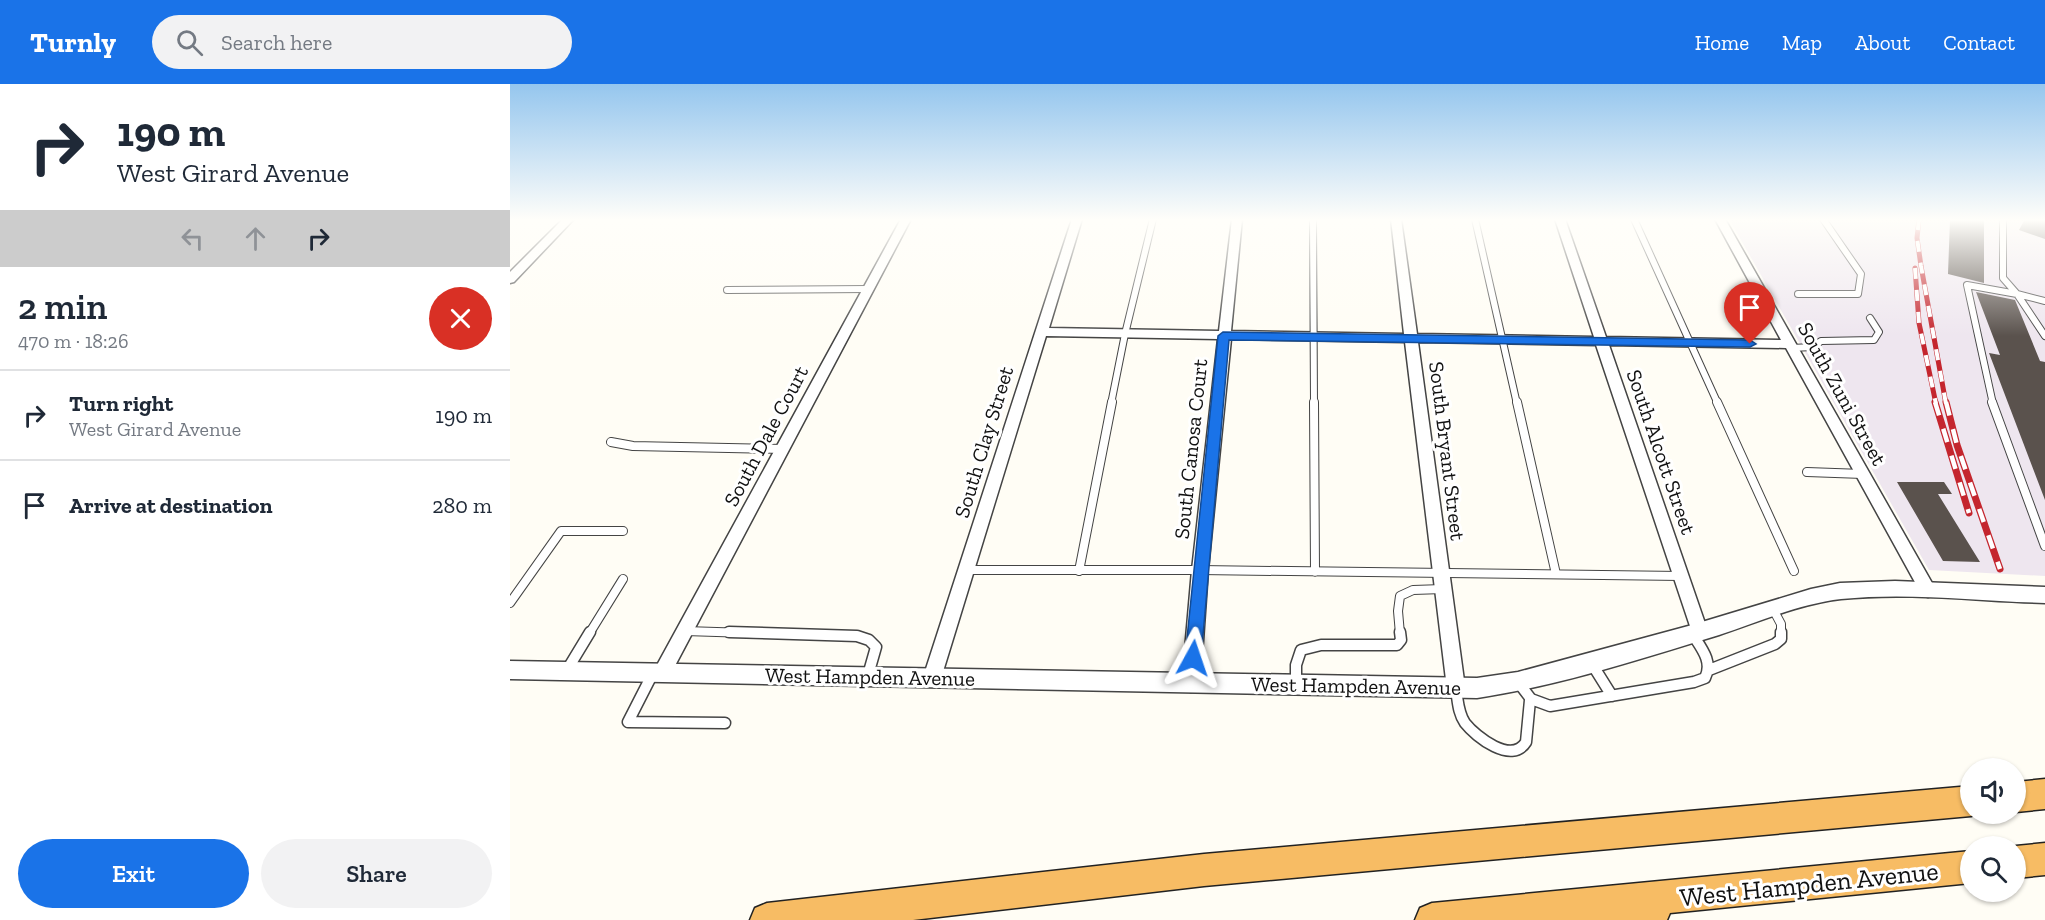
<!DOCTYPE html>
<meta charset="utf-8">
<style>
:root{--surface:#fff;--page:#f2f2f3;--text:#1f2937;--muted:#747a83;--line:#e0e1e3;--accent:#1a73e8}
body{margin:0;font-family:"Zilla Slab",serif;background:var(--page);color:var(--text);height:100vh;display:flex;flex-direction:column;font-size:22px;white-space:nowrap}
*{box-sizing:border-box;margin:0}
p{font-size:20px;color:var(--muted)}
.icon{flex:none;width:33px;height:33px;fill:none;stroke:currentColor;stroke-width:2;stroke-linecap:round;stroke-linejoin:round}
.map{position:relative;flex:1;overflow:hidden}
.details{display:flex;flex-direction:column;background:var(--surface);width:510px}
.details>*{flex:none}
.hud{background:#fff;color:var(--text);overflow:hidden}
.controls{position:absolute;left:1450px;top:674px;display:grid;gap:12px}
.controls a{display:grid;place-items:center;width:66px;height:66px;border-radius:50%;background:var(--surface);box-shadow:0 2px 4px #0004;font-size:30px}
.pin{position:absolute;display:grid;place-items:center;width:51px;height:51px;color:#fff;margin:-62px -26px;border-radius:50% 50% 50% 0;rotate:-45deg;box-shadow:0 0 6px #0007}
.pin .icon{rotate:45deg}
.me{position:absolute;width:66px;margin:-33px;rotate:5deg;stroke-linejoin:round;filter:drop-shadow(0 0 4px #0008)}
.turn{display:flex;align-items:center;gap:21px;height:126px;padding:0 18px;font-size:27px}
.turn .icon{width:78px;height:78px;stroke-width:2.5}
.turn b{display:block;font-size:42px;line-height:51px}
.lanes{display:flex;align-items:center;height:57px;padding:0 18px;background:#0003;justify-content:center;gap:30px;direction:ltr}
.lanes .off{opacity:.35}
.round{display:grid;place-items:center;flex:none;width:63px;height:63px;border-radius:32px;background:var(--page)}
.head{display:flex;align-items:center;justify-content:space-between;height:102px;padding:0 18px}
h1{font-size:36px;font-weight:600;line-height:45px}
.cta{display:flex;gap:12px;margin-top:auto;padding:12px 18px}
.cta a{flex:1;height:69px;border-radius:36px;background:var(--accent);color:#fff;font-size:24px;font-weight:600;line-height:69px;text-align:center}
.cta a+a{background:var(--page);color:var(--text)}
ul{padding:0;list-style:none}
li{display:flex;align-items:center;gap:18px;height:90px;padding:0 18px;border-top:2px solid var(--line)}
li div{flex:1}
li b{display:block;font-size:22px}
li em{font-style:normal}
header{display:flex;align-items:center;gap:36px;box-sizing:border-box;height:84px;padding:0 30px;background:var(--accent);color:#fff}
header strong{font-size:28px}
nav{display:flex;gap:33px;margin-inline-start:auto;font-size:21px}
.search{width:420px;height:54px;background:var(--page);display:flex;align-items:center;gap:15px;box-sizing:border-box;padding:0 21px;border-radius:33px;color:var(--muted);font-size:22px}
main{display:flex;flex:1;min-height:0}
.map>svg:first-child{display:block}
.industrial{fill:#eee6ef}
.building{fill:#5a524d}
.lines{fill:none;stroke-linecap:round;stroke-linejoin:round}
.service-far2-casing{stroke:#444;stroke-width:8}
.service-far1-casing{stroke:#444;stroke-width:10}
.service-casing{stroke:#444;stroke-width:13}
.minor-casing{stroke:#444;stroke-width:3}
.tertiary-casing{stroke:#444;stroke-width:3}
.trunk-casing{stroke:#222;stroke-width:3}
.service-far2{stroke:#fff;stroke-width:6}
.service-far1{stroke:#fff;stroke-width:8}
.service{stroke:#fff;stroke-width:10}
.minor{fill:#fff;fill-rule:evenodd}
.tertiary{fill:#fff;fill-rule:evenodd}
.trunk{fill:#f7bc64;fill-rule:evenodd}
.rail-far1-casing{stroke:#c4262e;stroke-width:5}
.rail-casing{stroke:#c4262e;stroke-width:7}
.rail-far1{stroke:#fff;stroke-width:4;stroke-dasharray:11;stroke-linecap:butt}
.rail{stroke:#fff;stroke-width:4.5;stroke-dasharray:14;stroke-linecap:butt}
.route{fill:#1a73e8;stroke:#114b97;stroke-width:1.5}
.labels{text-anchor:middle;stroke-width:6;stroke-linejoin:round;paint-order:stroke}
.street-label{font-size:21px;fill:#111;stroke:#fff}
.near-street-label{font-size:26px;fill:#111;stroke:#fff}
</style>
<header>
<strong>Turnly</strong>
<div class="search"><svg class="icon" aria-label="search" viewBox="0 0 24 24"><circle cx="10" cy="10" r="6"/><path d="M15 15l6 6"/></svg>Search here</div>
<nav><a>Home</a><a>Map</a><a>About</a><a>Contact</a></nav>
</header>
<main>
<section class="details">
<div class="hud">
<div class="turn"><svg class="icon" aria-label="right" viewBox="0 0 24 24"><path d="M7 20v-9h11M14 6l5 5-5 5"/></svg><div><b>190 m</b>West Girard Avenue</div></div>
<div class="lanes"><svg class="icon off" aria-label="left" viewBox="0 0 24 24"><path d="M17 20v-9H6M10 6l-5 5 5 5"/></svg><svg class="icon off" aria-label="ahead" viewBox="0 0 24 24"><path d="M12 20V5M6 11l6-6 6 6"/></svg><svg class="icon" aria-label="right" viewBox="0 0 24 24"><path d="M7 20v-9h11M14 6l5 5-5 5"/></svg></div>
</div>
<div class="head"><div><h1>2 min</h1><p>470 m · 18:26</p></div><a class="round" style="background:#d93025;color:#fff"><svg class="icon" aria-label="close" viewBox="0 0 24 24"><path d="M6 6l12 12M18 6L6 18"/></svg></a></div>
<ul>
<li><svg class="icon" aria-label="right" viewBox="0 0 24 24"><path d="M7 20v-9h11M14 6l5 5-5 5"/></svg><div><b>Turn right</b><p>West Girard Avenue</p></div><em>190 m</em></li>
<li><svg class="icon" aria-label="arrive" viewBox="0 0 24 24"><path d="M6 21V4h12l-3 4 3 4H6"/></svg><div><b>Arrive at destination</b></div><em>280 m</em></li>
</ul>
<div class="cta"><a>Exit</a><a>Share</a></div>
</section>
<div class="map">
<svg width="1535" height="836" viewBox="0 0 1535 836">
<rect width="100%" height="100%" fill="#fffdf5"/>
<path class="industrial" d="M1219 135H1535V492L1419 486Z"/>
<path class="building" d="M1440 135H1474V199L1438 190Z
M1515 135H1535V155L1509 146Z
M1466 208 1505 216 1530 277 1535 278V416L1479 269 1490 271Z
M1387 398H1434L1442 410H1428L1470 478 1433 477Z"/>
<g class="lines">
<g class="service-far2-casing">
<path id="service-far2" d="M803 135 804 320
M965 135 1007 320
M1124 135 1208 320
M1493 135V194L1507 210 1535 217
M217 206 359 205
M1288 210H1348L1351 190 1313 135
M1281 264 1303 263 1311 257 1364 256 1369 248 1360 234
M601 320 615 250 643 135
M1483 320 1457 201 1507 210 1535 252"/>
</g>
<g class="service-far1-casing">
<path id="service-far1" d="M804 318 805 488
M1007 318 1046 490
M1207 318 1284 487
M1482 318 1535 462
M101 358 123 362 272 365
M1297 388 1353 390
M455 486H690L1171 492
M569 487 602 318
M0 519 51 447H113
M1263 525 1271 540V550
M175 547 270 550
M79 550 113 495
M890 550 888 527 890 512 903 506 933 505"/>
</g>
<g class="service-casing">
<path id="service" d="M219 548 347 552 359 556 366 563 358 591
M1082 580 1102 612
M57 586 80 548
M1199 586 1265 560 1271 555V548
M142 591 118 638 215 639
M1008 598 1021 615 1040 622 1184 598 1195 594C1203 578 1192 565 1183 551
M786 600V581L791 566 811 561H887L891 556 890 548
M946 606C948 617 948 629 955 639 966 653 1002 681 1016 658L1020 616"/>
</g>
<g class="minor-casing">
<path id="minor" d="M53 135H64L4 198 0 199V188Z
M391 135H401L158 595 152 597 146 595 143 589 146 583Z
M562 135H572L539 244 709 247 722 135H732L721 247 894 250 881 135H891L907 250 1084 253 1045 135H1055L1096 253 1271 256 1205 135H1215L1426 506 1424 511 1418 513 1412 511 1276 264 1099 261 1198 548 1196 553 1190 555 1184 553 1182 548 1086 261 908 258 955 604 952 610 946 612 940 610 937 604 895 258 721 255 698 486 690 600 687 606 681 608 675 606 672 600 682 486 708 255 536 252 431 594 428 600 422 602 416 600 413 594Z"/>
</g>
<g class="tertiary-casing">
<path id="tertiary" d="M1385 497 1535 503V519C1468 517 1398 508 1331 515 1289 520 1248 538 1209 551 1131 575 1048 602 967 614L0 595V577L967 594 1008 588 1182 541 1301 505 1330 499Z"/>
</g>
<g class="trunk-casing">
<path id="trunk" d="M1535 695V725L1506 728V698Z
M1461 702V729H1469L1461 732 694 802 403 836H240L245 824 257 819 694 770Z
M1535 759V791L1506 794V762Z
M1461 767V799L1160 829 1157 836H905L910 824 922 819Z"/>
</g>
<use href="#service-far2" class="service-far2"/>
<use href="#service-far1" class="service-far1"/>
<use href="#service" class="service"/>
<use href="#minor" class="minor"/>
<use href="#tertiary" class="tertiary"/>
<use href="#trunk" class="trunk"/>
<g class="rail-far1-casing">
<path id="rail-far1" d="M1409 135 1407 154 1411 182 1436 320
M1405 184 1409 239 1426 320"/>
</g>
<g class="rail-casing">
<path id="rail" d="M1425 318 1459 429
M1436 318 1447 361 1490 485"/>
</g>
<use href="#rail-far1" class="rail-far1"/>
<use href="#rail" class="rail"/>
</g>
<linearGradient id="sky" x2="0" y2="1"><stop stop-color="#95c6ee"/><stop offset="0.54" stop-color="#fffefa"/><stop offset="1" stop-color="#fffefa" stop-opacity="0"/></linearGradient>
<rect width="1535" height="252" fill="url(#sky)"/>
<path class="route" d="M713 248 1240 256 1246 260 1240 263 719 256 691 574 689 579 683 582 677 579 675 574 708 252Z"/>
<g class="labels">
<g class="street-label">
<text transform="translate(1332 310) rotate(61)" y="7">South Zuni Street</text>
<text transform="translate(256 352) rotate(-62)" y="7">South Dale Court</text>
<text transform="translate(474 358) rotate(-73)" y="7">South Clay Street</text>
<text transform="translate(681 365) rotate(-84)" y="7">South Canosa Court</text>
<text transform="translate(937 367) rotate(83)" y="7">South Bryant Street</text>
<text transform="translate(1151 368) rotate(71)" y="7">South Alcott Street</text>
<text transform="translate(360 593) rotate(1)" y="7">West Hampden Avenue</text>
<text transform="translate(846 602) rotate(1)" y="7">West Hampden Avenue</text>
</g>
<g class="near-street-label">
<text transform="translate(1299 800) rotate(-6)" y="9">West Hampden Avenue</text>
</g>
</g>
</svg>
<div class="controls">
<a><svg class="icon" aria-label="sound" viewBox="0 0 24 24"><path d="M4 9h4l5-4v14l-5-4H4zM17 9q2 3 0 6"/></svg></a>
<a><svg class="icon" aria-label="search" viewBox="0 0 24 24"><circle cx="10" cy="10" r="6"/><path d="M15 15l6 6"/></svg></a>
</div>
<div class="pin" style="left:1240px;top:260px;background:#d93025"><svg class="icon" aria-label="arrive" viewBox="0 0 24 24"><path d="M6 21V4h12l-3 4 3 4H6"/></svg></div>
<svg class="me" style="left:683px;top:574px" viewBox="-20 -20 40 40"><path d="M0-17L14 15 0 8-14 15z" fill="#1a73e8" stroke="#fff" stroke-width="4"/></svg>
</div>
</main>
